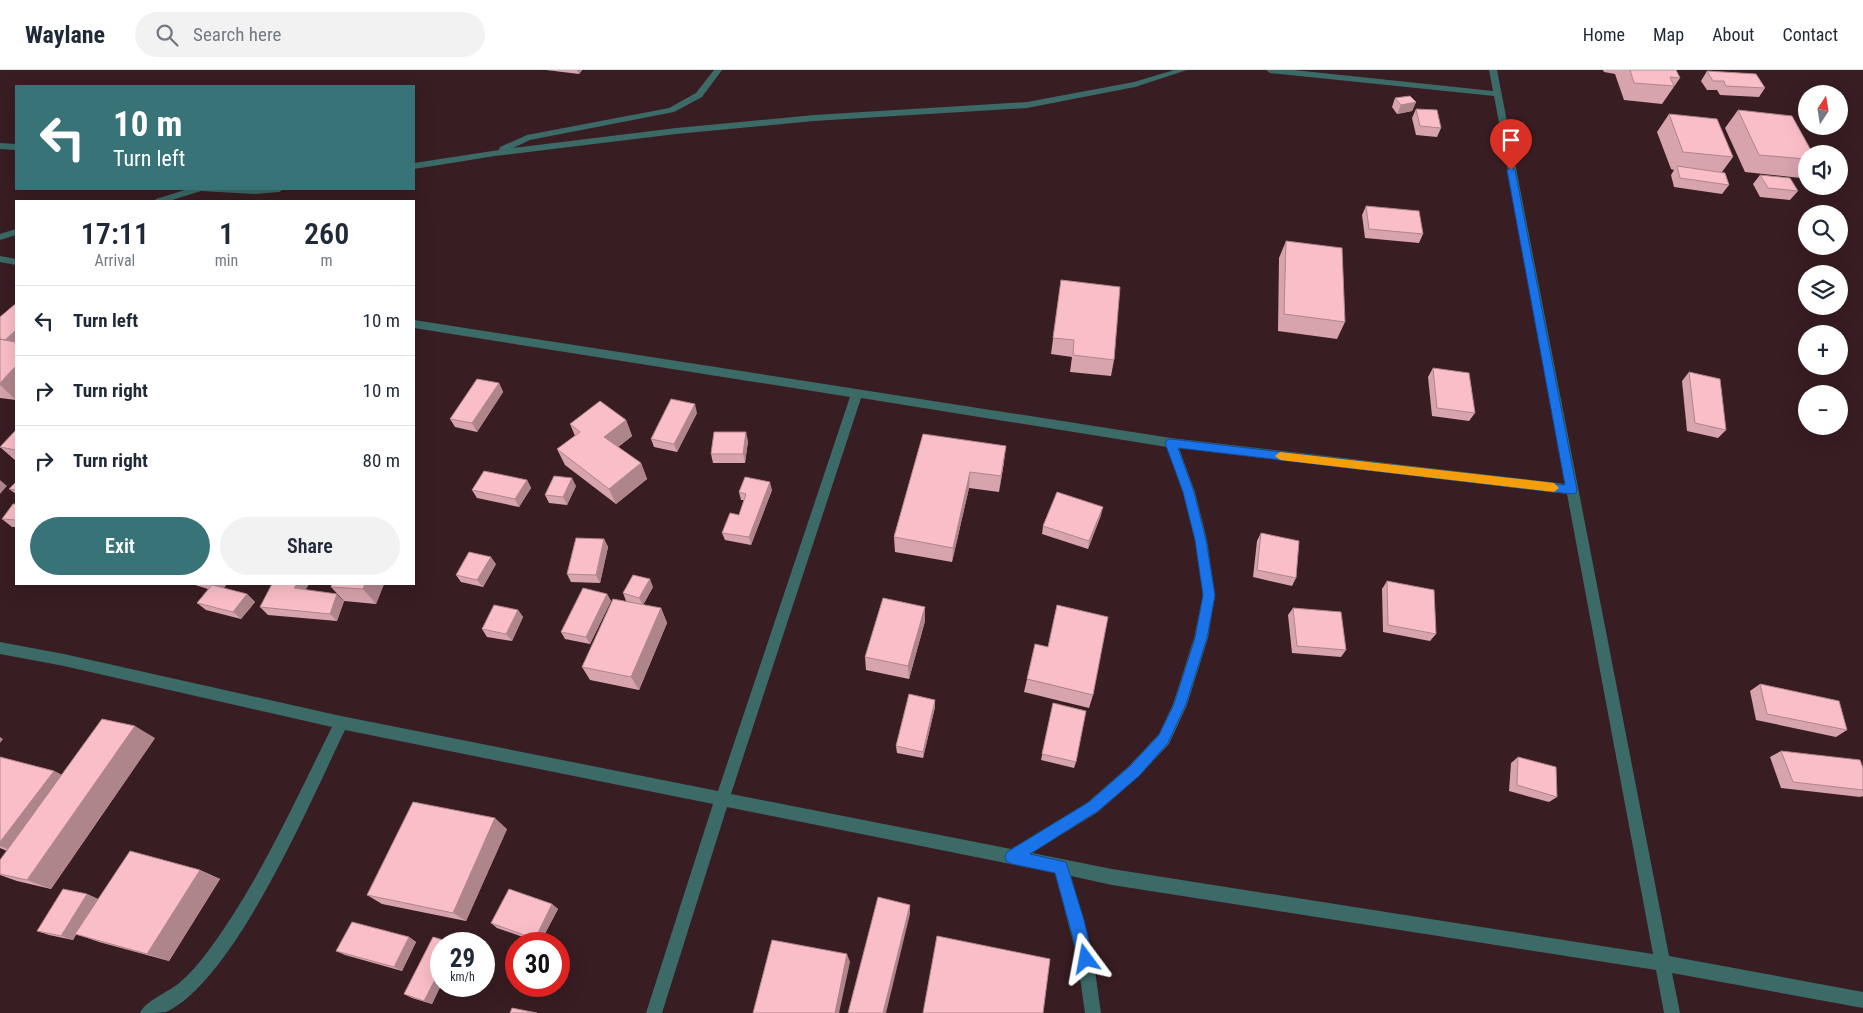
<!DOCTYPE html>
<meta charset="utf-8">
<style>
:root{--surface:#fff;--page:#f2f2f3;--text:#1f2937;--muted:#747a83;--line:#e0e1e3;--accent:#377377}
body{margin:0;font-family:"Roboto Condensed",sans-serif;background:var(--page);color:var(--text);height:100vh;display:flex;flex-direction:column;font-size:19px;white-space:nowrap}
*{box-sizing:border-box;margin:0}
p{font-size:16px;color:var(--muted)}
.icon{flex:none;width:28px;height:28px;fill:none;stroke:currentColor;stroke-width:2;stroke-linecap:round;stroke-linejoin:round}
.map{position:relative;flex:1;overflow:hidden}
.sheet{position:absolute;left:15px;top:130px;width:400px;height:385px;display:flex;flex-direction:column;background:var(--surface);border-radius:0px;box-shadow:0 5px 20px #0002}
.sheet>*{flex:none}
.guide{position:absolute;left:15px;top:15px;width:400px;height:105px;border-radius:0px;box-shadow:0 5px 20px #0002;background:#377377;color:#fff;overflow:hidden}
.needle{width:32px;rotate:12deg}
.fabs{position:absolute;left:1798px;top:15px;display:grid;gap:10px}
.fabs a{display:grid;place-items:center;width:50px;height:50px;border-radius:50%;background:var(--surface);box-shadow:0 5px 20px #0002;font-size:25px}
.speed{position:absolute;left:430px;top:862px;display:flex;gap:10px;font-size:25px;font-weight:700;text-align:center}
.speed>*{display:grid;place-content:center;width:65px;height:65px;border-radius:50%;background:var(--surface);box-shadow:0 5px 20px #0002;line-height:1}
.speed small{font-size:12px;font-weight:400}
.speed .limit{border:8px solid #d22;background:#fff;color:#111}
.pin{position:absolute;display:grid;place-items:center;width:42px;height:42px;color:#fff;margin:-51px -21px;border-radius:50% 50% 50% 0;rotate:-45deg;box-shadow:0 0 5px #0007}
.pin .icon{rotate:45deg}
.me{position:absolute;width:55px;margin:-28px;rotate:347deg;stroke-linejoin:round;filter:drop-shadow(0 0 4px #0008)}
.turn{display:flex;align-items:center;gap:18px;height:105px;padding:0 15px;font-size:22px}
.turn .icon{width:65px;height:65px;stroke-width:2.5}
.turn b{display:block;font-size:35px;line-height:42px}
.eta{display:flex;justify-content:space-evenly;align-items:center;height:85px;text-align:center}
.eta b{font-size:30px;font-weight:600;line-height:35px}
.primary-button{display:flex;gap:10px;margin-top:auto;padding:10px 15px}
.primary-button a{flex:1;height:58px;border-radius:30px;background:var(--accent);color:#fff;font-size:20px;font-weight:600;line-height:58px;text-align:center}
.primary-button a+a{background:var(--page);color:var(--text)}
ul{padding:0;list-style:none}
li{display:flex;align-items:center;gap:15px;height:70px;padding:0 15px;border-top:1px solid var(--line)}
li div{flex:1}
li b{display:block;font-size:19px}
li em{font-style:normal}
header{display:flex;align-items:center;gap:30px;box-sizing:border-box;height:70px;padding:0 25px;background:var(--surface);border-bottom:1px solid var(--line)}
header strong{font-size:24px}
nav{display:flex;gap:28px;margin-inline-start:auto;font-size:18px}
.search{width:350px;height:45px;background:var(--page);display:flex;align-items:center;gap:12px;box-sizing:border-box;padding:0 18px;border-radius:28px;color:var(--muted);font-size:19px}
.map>svg:first-child{display:block}
.lines{fill:none;stroke-linecap:round;stroke-linejoin:round}
.minor{fill:#3b6a67;fill-rule:evenodd}
.wall{fill:#d7a3ac}
.shaded-wall{fill:#af858c}
.building{fill:#fabec8;stroke:#af858c}
.route{fill:#1a73e8;stroke:#114b97}
.slow{fill:#f59e0b}
</style>
<header>
<strong>Waylane</strong>
<div class="search"><svg class="icon" aria-label="search" viewBox="0 0 24 24"><circle cx="10" cy="10" r="6"/><path d="M15 15l6 6"/></svg>Search here</div>
<nav><a>Home</a><a>Map</a><a>About</a><a>Contact</a></nav>
</header>
<div class="map">
<svg width="1863" height="943" viewBox="0 0 1863 943">
<rect width="100%" height="100%" fill="#381d22"/>
<g class="lines">
<path class="minor" d="M714 0H722L702 27 674 42 530 70 513 78 676 58 814 45 1027 32 1134 12 1174 0H1187L1135 17 1027 38 814 51 676 64 495 86 414 99V93L499 80 500 77 527 65 669 38 696 23Z
M1266 0H1294L1493 21 1489 0H1497L1669 886 1863 922V938L1672 903 1680 943H1664L1656 900 1112 815 1071 806 1093 887 1101 943H1085L1077 887 1055 803 727 737 662 943H646L713 734 345 660C311 730 235 910 166 942 159 943 148 943 140 943 144 932 168 922 178 914 190 904 200 892 209 880 259 812 294 733 332 657L64 596 0 584V572L64 584 341 646 718 721 850 327 414 258V250L1171 368 1566 414 1494 26 1270 3ZM861 328 1167 377 1183 422 1195 470 1203 525 1194 568 1173 634 1159 664 1129 696 1088 732 1011 779 731 724ZM1179 378 1567 424 1653 884 1112 799 1032 783 1098 742 1139 706 1169 674 1187 635 1208 568 1215 525 1207 470 1195 422Z
M0 73 16 74V80L0 79Z
M188 119H284L279 122 255 124 201 121 169 131H154L156 129Z
M16 159V165L0 170V164Z
M0 186 16 189V195L0 192Z"/>
</g>
<path class="wall" d="M546 0H582L579 4Z
M1603 0H1676L1680 8 1662 34 1624 30 1615 4 1604 2Z
M1707 1 1765 18 1759 27 1720 25 1717 20H1707L1701 11Z
M1395 28 1416 32 1412 41 1397 44 1392 37Z
M1416 39 1441 58 1437 67 1416 65 1412 48Z
M1738 40 1806 84V102L1801 108 1745 102 1725 58Z
M1669 44 1733 87 1722 102 1729 115 1722 124 1674 117 1671 105 1674 100 1671 99 1657 62Z
M1760 105 1798 121 1790 130 1760 127 1753 114Z
M1366 136 1423 164 1419 173 1365 168 1362 145Z
M1286 171 1345 252 1337 269 1278 261 1279 188Z
M1061 210 1114 290 1111 306 1070 302 1072 287 1051 284Z
M16 235V330L0 328V247Z
M1433 298 1475 343 1469 351 1432 346 1428 307Z
M1689 302 1726 360 1718 368 1687 361 1682 311Z
M499 313 503 322 477 362 455 357 450 349Z
M697 343 677 382 654 377 651 369Z
M626 350 632 366 618 377 641 393 647 409 616 434 565 395 557 379 575 366 570 354Z
M16 360V391L0 377Z
M923 364 1004 392 999 422 969 418 952 492 895 482 894 467Z
M748 371 745 393H713L711 384Z
M527 410 531 418 519 437 477 428 472 420Z
M16 412V424L9 419Z
M576 416 567 435 549 433 545 425Z
M772 420 751 475 725 470 722 463 739 445 744 430H741L739 422Z
M16 434V457H12L2 449Z
M1101 445 1088 479 1042 464 1043 456Z
M1261 463 1296 508 1292 516 1253 507 1257 471Z
M604 469 608 477 600 513 571 512 567 504Z
M496 494 483 517 461 512 456 505Z
M1387 511 1436 564 1430 571 1383 562 1382 519Z
M192 514H227L224 518 247 524 255 532 241 549 206 540 197 533 208 519Z
M272 514H309L305 520 344 531 337 551 268 545 260 537Z
M384 514 376 534 344 531 331 517Z
M653 517 643 535 661 538 667 553 639 620 590 610 582 597 637 534 626 531 623 523Z
M607 524 611 531 590 574 565 569 561 562Z
M1293 538 1346 580 1341 587 1292 583 1288 545Z
M518 540 523 547 512 571 487 567 482 559Z
M925 551 909 609 866 600 865 587Z
M1027 609 1093 625 1089 638 1024 622Z
M1760 614 1847 660 1836 667 1756 650 1750 621Z
M935 630V637L923 688 897 683 896 676Z
M1053 633 1076 692 1074 698 1041 690Z
M155 668 51 819 17 811 0 805V790L7 781 0 778V687L54 701 62 705Z
M1781 681 1863 698V726L1860 727 1781 718 1770 687Z
M1518 687 1557 727 1549 732 1509 721 1511 693Z
M507 759 466 851 382 834 367 825Z
M200 800 220 809 169 891 99 872 76 864 73 870 49 865 37 861 87 824 98 829Z
M552 834 558 839 540 873 497 858 491 853Z
M409 867 416 872 402 901 345 885 336 881Z
M433 867 455 874H441V915L432 934 412 928 404 924Z"/>
<path class="shaded-wall" d="M577 0H582L579 4Z
M1416 32 1412 41 1397 44 1401 35Z
M16 260V277L5 271Z
M15 297 16 298V330L0 315V313Z
M499 313 503 322 477 362 472 353Z
M695 334 697 343 677 382 674 374Z
M626 350 632 366 611 383 604 367Z
M746 362 748 371 745 393 743 384Z
M1006 376 1004 392 999 422 1001 406Z
M641 393 647 409 616 434 609 419Z
M970 402 969 418 952 492 953 478Z
M572 408 576 416 567 435 563 427Z
M0 410 7 416 0 424Z
M527 410 531 418 519 437 515 429Z
M770 412 772 420 751 475 749 467Z
M1103 437 1101 445 1088 479 1089 471Z
M604 469 608 477 600 513 596 505Z
M491 487 496 494 483 517 477 510Z
M650 509 653 517 643 535 639 528Z
M211 514H227L220 522Z
M297 514H309L302 526 294 518Z
M365 514H384L376 534 363 519Z
M247 524 255 532 241 549 233 542Z
M337 524 344 531 337 551 330 544Z
M607 524 611 531 590 574 586 567Z
M925 537V551L909 609 908 596Z
M661 538 667 553 639 620 631 607Z
M518 540 523 547 512 571 506 564Z
M935 630V637L923 688V682Z
M135 656 155 668 51 819 27 810Z
M0 667 3 669 0 673Z
M54 701 76 712 23 785 0 776V772Z
M495 748 507 759 466 851 453 843Z
M200 800 220 809 169 891 147 884Z
M87 824 98 829 73 870 61 866Z
M552 834 558 839 540 873 535 869Z
M910 835V844L886 943H883Z
M409 867 416 872 402 901 394 897Z
M847 884 850 892 839 943H835Z
M441 898V915L432 934 424 931Z"/>
<path class="building" d="M1630 0H1676L1680 8 1670 7 1674 16 1634 13Z
M1707 1 1756 4 1765 18 1726 16 1724 11H1713Z
M1410 26 1416 32 1401 35 1395 28Z
M1416 39 1437 40 1441 58 1420 56Z
M1738 40 1792 46 1813 84H1806V89L1759 85Z
M1669 44 1717 49 1733 87 1683 82Z
M1677 96 1725 103 1729 115 1680 108Z
M1760 105 1790 108 1798 121 1768 118Z
M1366 136 1419 141 1423 164 1369 159Z
M1286 171 1342 178 1345 252 1284 244Z
M1061 210 1120 217 1114 290 1073 285 1074 270 1053 268Z
M14 235H16V260L5 270 0 269V247Z
M0 269 15 272 16 271V298L15 297 0 313Z
M1433 298 1469 303 1475 343 1437 338Z
M1689 302 1720 309 1726 360 1695 353Z
M477 309 499 313 472 353 450 349Z
M671 329 695 334 674 374 651 369Z
M600 331 626 350 604 367 641 393 609 419 557 379 580 362 570 354Z
M16 360V380L0 377Z
M714 362H746L743 384H711Z
M923 364 1006 376 1001 406 970 402 953 478 894 467Z
M484 401 527 410 515 429 472 420Z
M554 406 572 408 563 427 545 425Z
M745 407 770 412 749 467 722 463 730 443 739 445 746 424 739 422Z
M16 412V420L9 419Z
M1057 422 1103 437 1089 471 1043 456Z
M13 434H16V450L2 449Z
M1261 463 1299 471 1296 508 1257 500Z
M576 468 604 469 596 505 567 504Z
M469 482 491 487 477 510 456 505Z
M633 505 650 509 639 528 623 523Z
M1387 511 1434 520 1436 564 1388 555Z
M272 514H297L294 518 337 524 330 544 260 537Z
M332 514H365L363 519 331 517Z
M212 515 247 524 233 542 197 533Z
M583 518 607 524 586 567 561 562Z
M883 528 925 537 908 596 865 587Z
M613 529 661 538 631 607 582 597Z
M494 535 518 540 506 564 482 559Z
M1057 535 1108 547 1093 625 1027 609 1035 574 1048 577Z
M1293 538 1341 542 1346 580 1297 576Z
M1760 614 1839 631 1847 660 1767 644Z
M909 624 935 630 923 682 896 676Z
M1053 633 1086 641 1076 692 1042 684Z
M102 649 135 656 27 810 0 804V790Z
M1781 681 1860 690 1863 698V720L1793 712Z
M0 687 54 701 0 772Z
M1518 687 1556 697 1557 727 1517 715Z
M413 732 495 748 453 843 367 825Z
M130 781 200 800 147 884 75 864Z
M63 819 87 824 61 866 37 861Z
M509 819 552 834 535 869 491 853Z
M878 827 910 835 883 943H848Z
M352 852 409 867 394 897 336 881Z
M937 866 1050 889 1043 943H923Z
M433 867 454 873V874H441V898L424 931 404 924Z
M772 870 847 884 835 943H753Z
M512 938 537 943H510Z"/>
<path class="route" d="M1511 97 1515 100 1577 420 1576 423 1572 424 1178 378 1194 422 1206 470 1215 525 1207 568 1186 634 1168 673 1139 706 1098 741 1030 784 1066 792 1084 850 1093 889 1091 894 1086 896 1080 894 1055 803 1012 794 1007 792 1005 787 1007 782 1089 732 1129 697 1159 665 1174 634 1195 568 1203 525 1195 470 1183 422 1165 373 1167 370 1171 369 1565 415 1507 100Z"/>
<path class="slow" d="M1280 382 1554 413 1559 418 1554 422 1280 390 1275 386Z"/>
</svg>
<div class="fabs">
<a><svg class="needle" viewBox="-14 -14 28 28"><path d="M0-13l5 13h-10z" fill="#e53935"/><path d="M0 13l5-13h-10z" fill="#747a83"/></svg></a>
<a><svg class="icon" aria-label="sound" viewBox="0 0 24 24"><path d="M4 9h4l5-4v14l-5-4H4zM17 9q2 3 0 6"/></svg></a>
<a><svg class="icon" aria-label="search" viewBox="0 0 24 24"><circle cx="10" cy="10" r="6"/><path d="M15 15l6 6"/></svg></a>
<a><svg class="icon" aria-label="layers" viewBox="0 0 24 24"><path d="M12 4l9 5-9 5-9-5zM3 14l9 5 9-5"/></svg></a>
<a>+</a>
<a>−</a>
</div>
<div class="speed"><div>29<small>km/h</small></div><div class="limit">30</div></div>
<div class="pin" style="left:1511px;top:100px;background:#d93025"><svg class="icon" aria-label="arrive" viewBox="0 0 24 24"><path d="M6 21V4h12l-3 4 3 4H6"/></svg></div>
<svg class="me" style="left:1086px;top:889px" viewBox="-20 -20 40 40"><path d="M0-17L14 15 0 8-14 15z" fill="#1a73e8" stroke="#fff" stroke-width="4"/></svg>
<div class="guide">
<div class="turn"><svg class="icon" aria-label="left" viewBox="0 0 24 24"><path d="M17 20v-9H6M10 6l-5 5 5 5"/></svg><div><b>10 m</b>Turn left</div></div>
</div>
<section class="sheet">
<div class="eta">
<div><b>17:11</b><p>Arrival</p></div>
<div><b>1</b><p>min</p></div>
<div><b>260</b><p>m</p></div>
</div>
<ul>
<li><svg class="icon" aria-label="left" viewBox="0 0 24 24"><path d="M17 20v-9H6M10 6l-5 5 5 5"/></svg><div><b>Turn left</b></div><em>10 m</em></li>
<li><svg class="icon" aria-label="right" viewBox="0 0 24 24"><path d="M7 20v-9h11M14 6l5 5-5 5"/></svg><div><b>Turn right</b></div><em>10 m</em></li>
<li><svg class="icon" aria-label="right" viewBox="0 0 24 24"><path d="M7 20v-9h11M14 6l5 5-5 5"/></svg><div><b>Turn right</b></div><em>80 m</em></li>
</ul>
<div class="primary-button"><a>Exit</a><a>Share</a></div>
</section>
</div>
